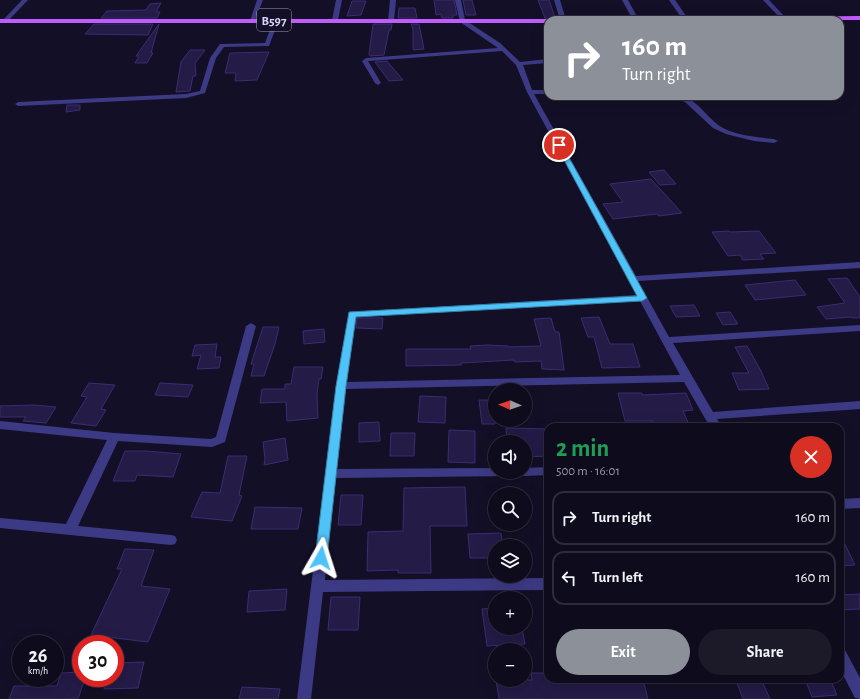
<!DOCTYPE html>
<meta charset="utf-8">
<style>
:root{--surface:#0e0b1c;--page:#1c1929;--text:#f1f3f6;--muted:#9b9ba3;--line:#2e2b3b;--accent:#8c9099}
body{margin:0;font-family:"Alegreya Sans",sans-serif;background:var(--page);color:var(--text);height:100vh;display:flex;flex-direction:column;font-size:15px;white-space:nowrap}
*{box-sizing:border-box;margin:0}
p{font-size:13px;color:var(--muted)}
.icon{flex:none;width:22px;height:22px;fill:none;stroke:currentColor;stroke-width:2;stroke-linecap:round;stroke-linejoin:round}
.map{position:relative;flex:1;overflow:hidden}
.side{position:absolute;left:544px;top:423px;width:300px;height:260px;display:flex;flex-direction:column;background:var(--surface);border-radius:12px;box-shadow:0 4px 16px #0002,0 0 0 1px var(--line)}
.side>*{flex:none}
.guide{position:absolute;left:544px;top:16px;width:300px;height:84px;border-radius:12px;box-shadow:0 4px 16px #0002,0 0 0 1px var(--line);background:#8c9099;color:#fff;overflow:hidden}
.needle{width:26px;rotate:272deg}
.controls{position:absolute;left:488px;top:383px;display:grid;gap:8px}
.controls a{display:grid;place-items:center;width:44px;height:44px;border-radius:50%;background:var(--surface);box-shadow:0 4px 16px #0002,0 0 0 1px var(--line);font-size:20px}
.speed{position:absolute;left:12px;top:635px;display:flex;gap:8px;font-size:20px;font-weight:700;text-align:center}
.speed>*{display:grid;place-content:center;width:52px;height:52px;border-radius:50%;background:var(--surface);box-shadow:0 4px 16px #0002,0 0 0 1px var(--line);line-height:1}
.speed small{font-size:10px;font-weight:400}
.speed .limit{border:6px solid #d22;background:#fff;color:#111}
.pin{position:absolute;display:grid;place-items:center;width:34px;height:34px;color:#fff;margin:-17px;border:2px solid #fff;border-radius:50%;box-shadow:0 1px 4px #0007}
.me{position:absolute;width:44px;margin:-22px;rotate:6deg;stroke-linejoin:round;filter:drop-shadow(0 0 3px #0008)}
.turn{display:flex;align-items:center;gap:14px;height:84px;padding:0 12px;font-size:18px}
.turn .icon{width:52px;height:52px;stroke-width:2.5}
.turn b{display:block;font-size:28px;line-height:34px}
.round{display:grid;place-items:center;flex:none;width:42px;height:42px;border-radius:21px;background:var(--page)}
.head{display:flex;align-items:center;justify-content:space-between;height:68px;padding:0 12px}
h1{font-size:24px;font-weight:700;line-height:30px;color:#1e9e55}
.action{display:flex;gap:8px;margin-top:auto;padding:8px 12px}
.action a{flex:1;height:46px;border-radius:24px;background:var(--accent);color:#fff;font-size:16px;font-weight:700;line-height:46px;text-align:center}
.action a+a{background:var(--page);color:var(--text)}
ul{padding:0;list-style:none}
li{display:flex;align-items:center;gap:12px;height:54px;margin:0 8px 6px;padding:0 4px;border:2px solid var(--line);border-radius:12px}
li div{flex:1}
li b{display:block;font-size:15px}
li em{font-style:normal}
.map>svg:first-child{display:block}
.building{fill:#241b47;stroke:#3b2d73}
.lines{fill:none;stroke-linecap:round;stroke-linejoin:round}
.minor{fill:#3d3a85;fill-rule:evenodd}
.major{fill:#c25bff;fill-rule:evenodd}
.route{fill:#4fc3f7;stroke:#337fa1}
.labels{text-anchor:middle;stroke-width:4;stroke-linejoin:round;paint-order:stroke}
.shield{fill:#130f26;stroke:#9e99be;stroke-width:1}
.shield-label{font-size:13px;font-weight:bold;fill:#d9d4ff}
</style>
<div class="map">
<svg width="860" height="699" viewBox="0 0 860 699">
<rect width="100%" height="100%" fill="#130f26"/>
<path class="building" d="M434 0H454L457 15H453V18H442L441 14 436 15Z
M463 0H472L476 15H466Z
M538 0H549L556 20 545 18Z
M352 1H366L361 15 347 16Z
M161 3 156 12H160L157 18H101L107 11 146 10 150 4Z
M399 8H415L417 18H398Z
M94 24H153L148 35 85 34Z
M159 24 151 53H153L147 63H135L139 56H136Z
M373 24H392L391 30H389L384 55 370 56 369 54Z
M411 24H419L424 49 413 50V29Z
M190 50H205L195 63 196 76H193L190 91 176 92 181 62Z
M269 52 257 80 235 81 236 73H225L230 53Z
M387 61 403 80 389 81 375 62Z
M67 105H80V110L66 112Z
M664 170 676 184 660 185 649 172Z
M651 179 682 213 659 216 657 214 613 219 603 204 623 202 610 184Z
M729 231 730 232 759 231 776 253 760 254 764 259 743 260 740 255 728 256 712 232Z
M847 278 860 297V318H853L851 317 826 319 817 307 845 303 828 279Z
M795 280 806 295 755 300 745 285Z
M694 305 700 316 676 317 670 306Z
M730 312 738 324 723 325 716 313Z
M599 317 610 344H633L640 367 602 368 594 337H588L581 318Z
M357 318H383L382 329 356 328Z
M551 318 555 332H559L564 370 542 369 541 361 515 362 514 360 461 363V365L406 366V349H471L470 346 487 345 508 346V347L541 346 534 319Z
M263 327H279L275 344 264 376H251L254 364H251Z
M324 329 325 342 304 344 303 331Z
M217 344 215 357H221L219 368 197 369 201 355 192 356 195 345Z
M747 346 761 371 769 389 739 390 732 373H749L735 347Z
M294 367H323L321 379H319L317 394 318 418 287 421 286 402 260 403 262 389H285V384H291Z
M89 383 115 385 101 409 106 410 96 426 71 423 87 397 81 396Z
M160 383 193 385 188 397 155 395Z
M618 393H642V395L686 393 693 410 683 411 690 427H656L653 421H625Z
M420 396 446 397 445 423 418 422Z
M479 400H495V424H482Z
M34 405 56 407 46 423 23 421 26 417H0V406Z
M379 422 380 441 359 442V423Z
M506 428 548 429V456L525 457V442H507Z
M449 430 475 431V463L448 462Z
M391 433H415L414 456H390Z
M285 438 288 460 264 465 265 459 263 442Z
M125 451H146L181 454 173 477 137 475 135 481H113Z
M228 456H247L239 495 242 496 232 521 191 517 202 492 220 493Z
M465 487 467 526H430L431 573H398V570L367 571 368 532 403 531 404 488Z
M341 495H363L361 525H338Z
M255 507 302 508 298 529H251Z
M501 533 503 546H495V558H470L468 534Z
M840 534 855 565 840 566Z
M125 549 154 550 141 586 170 589 148 642 91 635 122 569H117Z
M287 589 285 610 247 612 249 591Z
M860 594V609L840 610V595Z
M331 597H360L358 630H328Z
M495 608V628H522L525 644 487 646 482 609Z
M144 662 138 688 104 689 107 678H115V663Z
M81 672V678H85L78 699H9L14 686H57L61 673Z
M531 673H548V679H643L648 699H499L496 680H532Z
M805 679H830L837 695 812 697Z
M762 681 770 699H743L737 683Z
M242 687 280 689 278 699H239Z"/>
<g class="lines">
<path class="minor" d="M22 0H28L7 22H3V20Z
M257 0H263L255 20 250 21Z
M336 0H342L338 20 335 22 332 20Z
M390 0H396L394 21 391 23 388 21Z
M455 0H461L465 20 500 43 520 62 548 59V63L523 65 532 90H548V94H534L636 276 860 262V268L638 281 669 337 860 325V331L673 343 713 412 860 401V409L717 419 722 427H710L684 382 346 389 337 469 495 468V472H518L516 475 512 476 336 478 325 580 548 578V590L323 592 311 699H297L336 386 349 312 637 295 527 92 516 65 502 51 370 61H368L381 83 378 85 375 83 362 61 366 58 498 48 460 22ZM640 301 680 375 347 382 356 317Z
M554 0H560L566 20H560Z
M622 0H628L639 20H633Z
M669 0H675L689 20H683Z
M763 0H769L786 18V20H782Z
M274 19 279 20 269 46 224 47 216 58 205 93 186 98 18 106 15 104 18 102 186 94 200 91 210 58 220 44 265 43Z
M669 96C673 96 677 95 681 96 698 99 708 120 723 128 738 136 757 137 774 139L778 141 774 143 754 141 726 134 713 128 685 102Z
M251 323 256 326 225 442 212 447 118 441 78 526 171 535 175 536 177 540 175 544 171 545 0 528V518L66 524 107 440 0 429V421L114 433 211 439 216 437 246 326Z
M548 467V475L525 476 521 475 519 472H525V468Z
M860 498V508L840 509V499Z
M840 648 845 650 860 678V699L855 698 840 669Z"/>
<path class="major" d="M860 16V20H638L641 18Z
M0 19H548L550 20H548V23H0Z"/>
</g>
<path class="route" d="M559 143 562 145 647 298 642 301 356 317 346 386 327 558 325 561 321 563 317 561 315 558 336 386 349 312 637 296 556 145Z"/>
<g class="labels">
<rect class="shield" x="257" y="9" width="34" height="22" rx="3"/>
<g class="shield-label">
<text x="274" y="25">B597</text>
</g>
</g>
</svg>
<div class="controls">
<a><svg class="needle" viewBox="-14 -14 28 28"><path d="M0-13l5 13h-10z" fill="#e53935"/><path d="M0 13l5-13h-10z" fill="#9b9ba3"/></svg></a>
<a><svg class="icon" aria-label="sound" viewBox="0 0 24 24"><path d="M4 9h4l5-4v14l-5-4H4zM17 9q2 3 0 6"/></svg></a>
<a><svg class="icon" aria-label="search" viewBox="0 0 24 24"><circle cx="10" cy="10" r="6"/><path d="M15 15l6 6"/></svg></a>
<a><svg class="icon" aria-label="layers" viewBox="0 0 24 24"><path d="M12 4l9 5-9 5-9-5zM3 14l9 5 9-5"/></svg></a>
<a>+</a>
<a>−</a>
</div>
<div class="speed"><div>26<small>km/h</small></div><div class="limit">30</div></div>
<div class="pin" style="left:559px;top:145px;background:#d93025"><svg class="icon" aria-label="arrive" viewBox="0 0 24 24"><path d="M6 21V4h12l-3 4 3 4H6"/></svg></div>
<svg class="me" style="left:321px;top:558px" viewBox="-20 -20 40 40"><path d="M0-17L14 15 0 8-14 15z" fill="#4fc3f7" stroke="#fff" stroke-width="4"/></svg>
<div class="guide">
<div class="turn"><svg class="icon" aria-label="right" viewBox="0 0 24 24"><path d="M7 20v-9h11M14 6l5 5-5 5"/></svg><div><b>160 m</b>Turn right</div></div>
</div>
<section class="side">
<div class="head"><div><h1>2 min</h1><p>500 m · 16:01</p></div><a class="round" style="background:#d93025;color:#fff"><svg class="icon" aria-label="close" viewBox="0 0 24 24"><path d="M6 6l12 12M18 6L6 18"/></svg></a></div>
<ul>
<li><svg class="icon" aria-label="right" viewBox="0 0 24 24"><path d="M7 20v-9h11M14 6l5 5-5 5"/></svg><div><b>Turn right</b></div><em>160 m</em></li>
<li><svg class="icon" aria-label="left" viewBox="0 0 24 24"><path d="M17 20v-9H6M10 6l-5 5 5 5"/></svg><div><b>Turn left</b></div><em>160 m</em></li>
</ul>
<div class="action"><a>Exit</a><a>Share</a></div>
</section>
</div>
